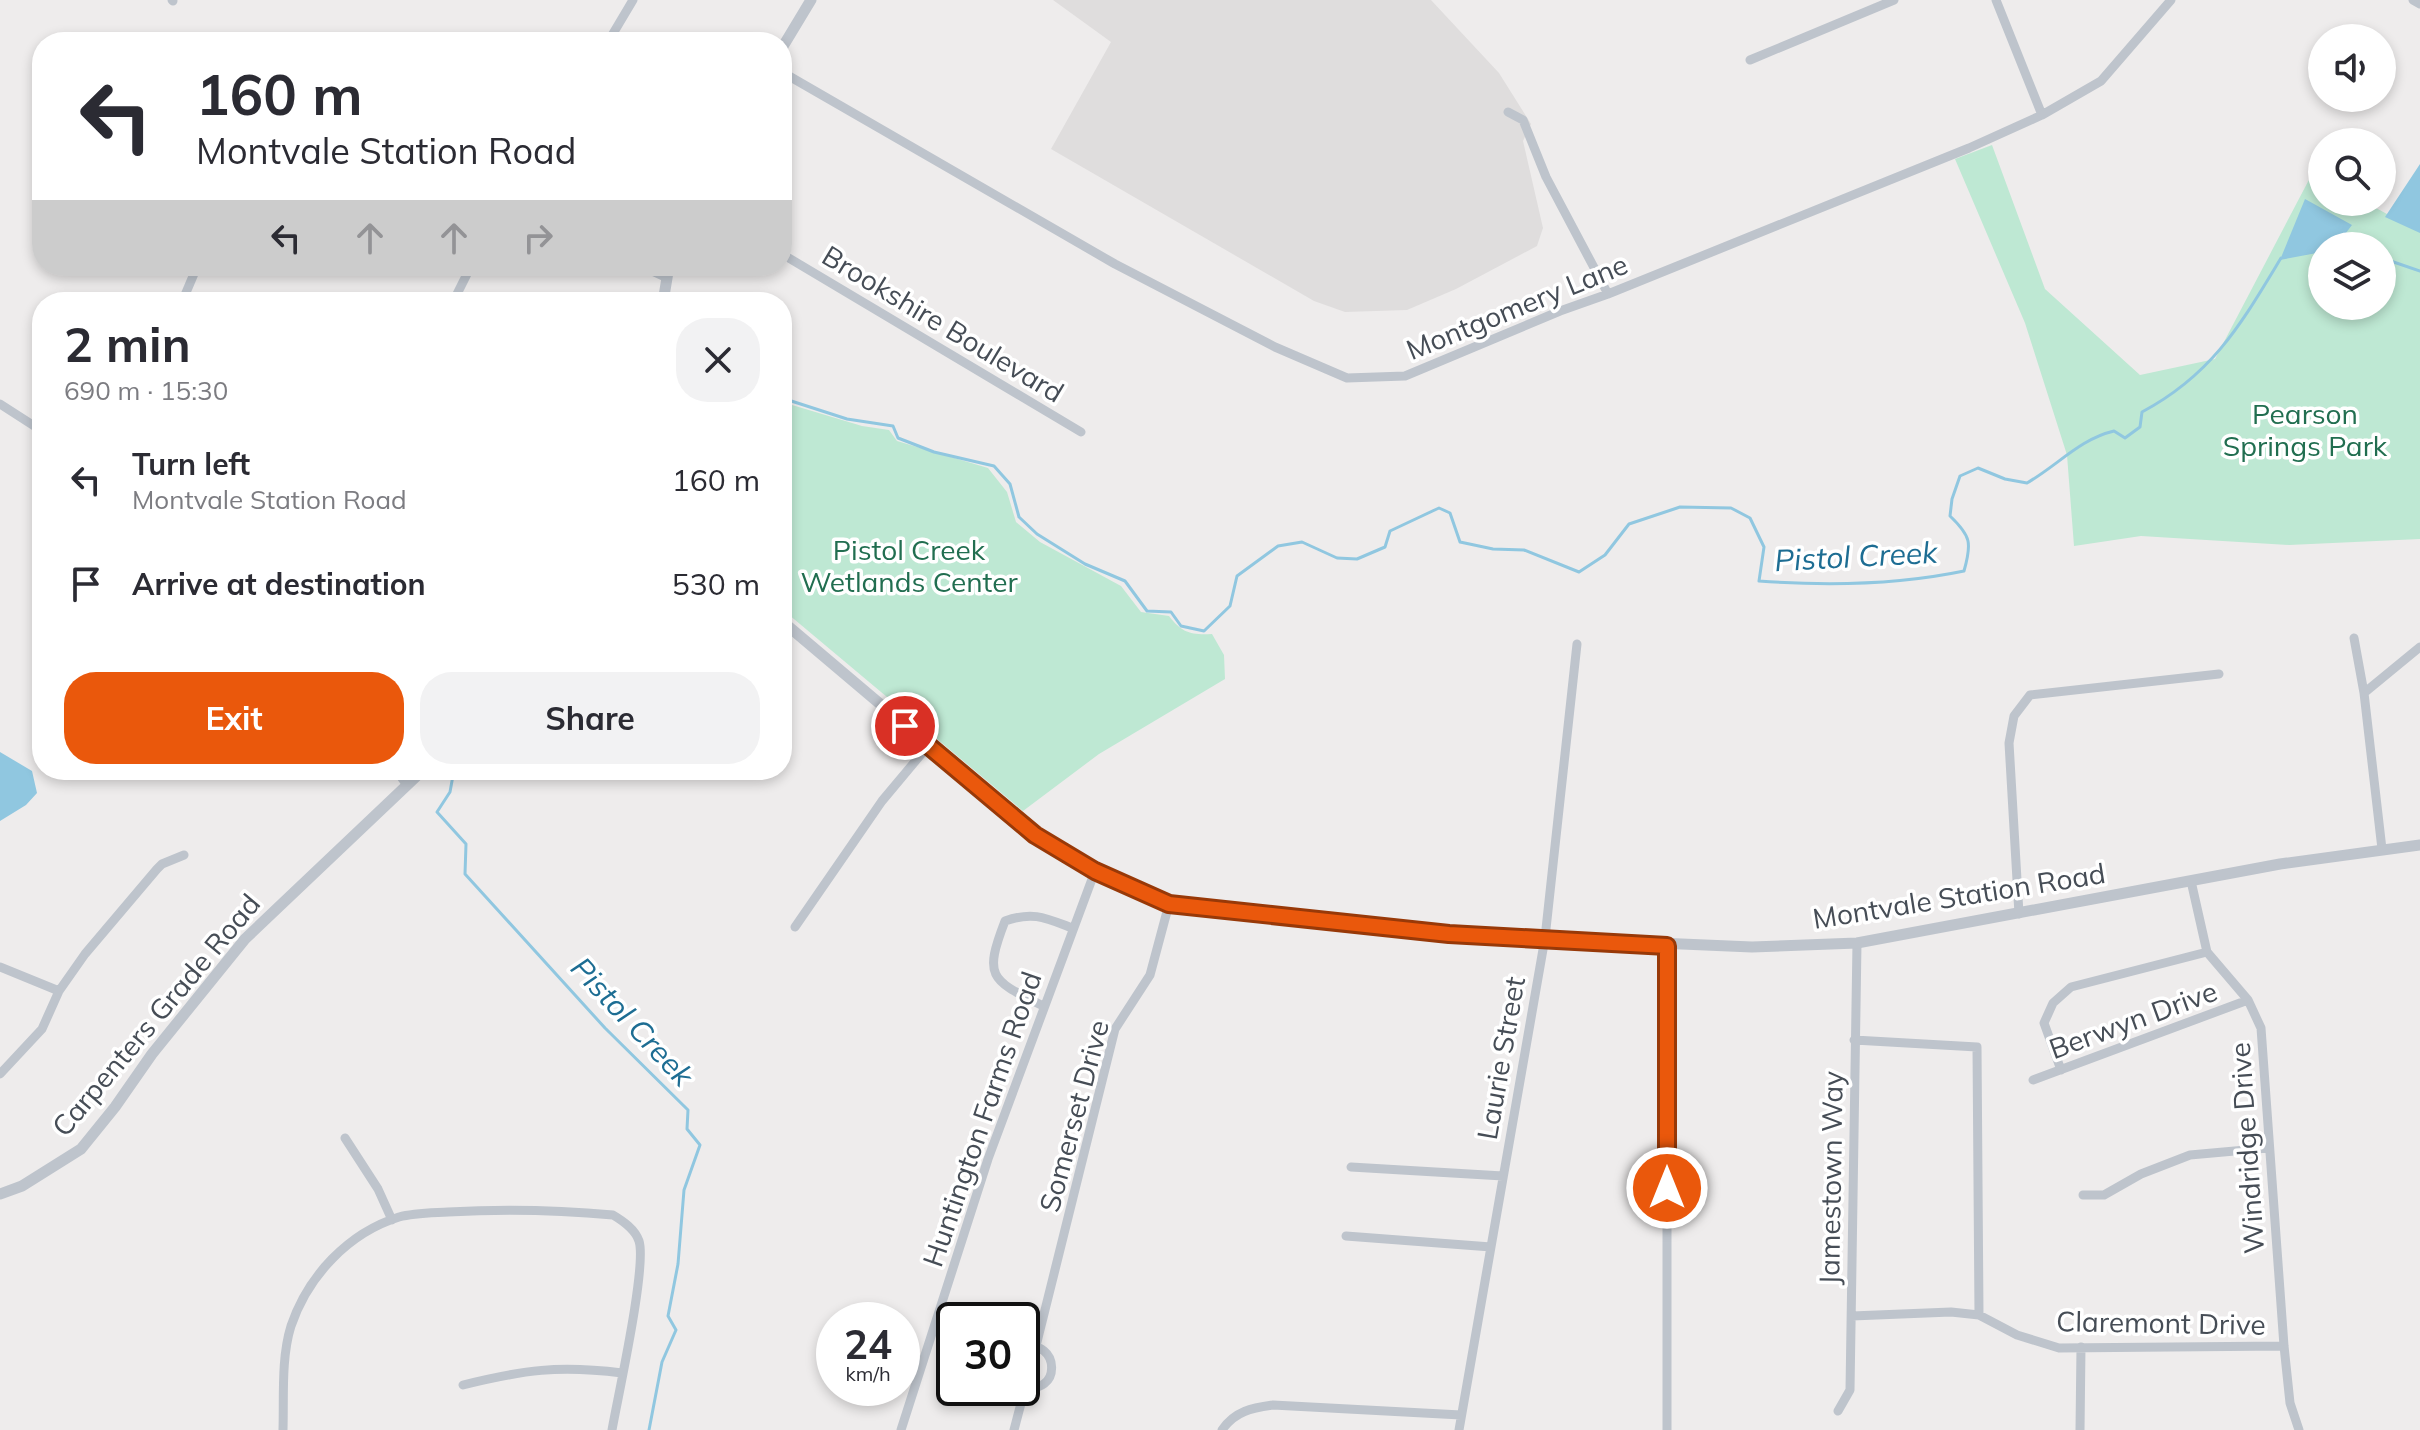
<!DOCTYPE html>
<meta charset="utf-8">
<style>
:root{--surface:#fff;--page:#f2f2f3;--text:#2b2b33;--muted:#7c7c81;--accent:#ea580c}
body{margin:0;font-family:Mulish,sans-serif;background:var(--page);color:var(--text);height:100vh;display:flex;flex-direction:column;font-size:30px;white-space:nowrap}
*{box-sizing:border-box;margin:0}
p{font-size:26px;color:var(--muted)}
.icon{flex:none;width:44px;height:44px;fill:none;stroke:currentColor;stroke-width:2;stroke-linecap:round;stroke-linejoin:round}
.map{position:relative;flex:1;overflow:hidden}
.sheet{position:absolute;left:32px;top:292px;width:760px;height:488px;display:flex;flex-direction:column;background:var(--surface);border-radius:32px;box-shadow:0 4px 12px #0003}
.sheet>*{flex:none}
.guide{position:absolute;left:32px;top:32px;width:760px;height:244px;border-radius:32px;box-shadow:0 4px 12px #0003;background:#fff;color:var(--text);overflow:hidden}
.fabs{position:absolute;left:2308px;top:24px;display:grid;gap:16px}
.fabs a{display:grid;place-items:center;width:88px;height:88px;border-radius:50%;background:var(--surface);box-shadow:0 4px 12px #0003;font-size:40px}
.speed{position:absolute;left:816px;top:1302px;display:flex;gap:16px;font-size:40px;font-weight:700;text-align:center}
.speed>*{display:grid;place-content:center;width:104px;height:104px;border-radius:50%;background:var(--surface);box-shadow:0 4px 12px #0003;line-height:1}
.speed small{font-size:20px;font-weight:400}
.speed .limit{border:4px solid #111;border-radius:12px;background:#fff;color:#111}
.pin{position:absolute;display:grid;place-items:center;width:68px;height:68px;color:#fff;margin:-34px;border:4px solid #fff;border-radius:50%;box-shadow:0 2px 8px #0007}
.me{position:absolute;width:88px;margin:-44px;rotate:0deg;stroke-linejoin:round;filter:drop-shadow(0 0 6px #0008)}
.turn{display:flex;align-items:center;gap:28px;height:168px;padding:0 32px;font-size:36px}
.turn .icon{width:104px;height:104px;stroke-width:2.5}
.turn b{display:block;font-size:56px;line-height:68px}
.lanes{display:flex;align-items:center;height:76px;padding:0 32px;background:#0003;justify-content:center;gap:40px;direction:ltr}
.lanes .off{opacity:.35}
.round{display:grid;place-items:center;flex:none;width:84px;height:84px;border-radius:32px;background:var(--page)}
.head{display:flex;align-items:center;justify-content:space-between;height:136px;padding:0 32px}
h1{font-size:48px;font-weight:700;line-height:60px}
.button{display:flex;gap:16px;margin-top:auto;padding:16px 32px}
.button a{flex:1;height:92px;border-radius:32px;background:var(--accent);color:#fff;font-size:32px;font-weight:700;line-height:92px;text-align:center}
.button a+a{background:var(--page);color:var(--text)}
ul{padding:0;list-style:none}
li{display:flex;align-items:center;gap:24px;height:104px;padding:0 32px}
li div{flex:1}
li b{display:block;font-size:30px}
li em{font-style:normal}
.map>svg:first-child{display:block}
.education{fill:#dfdddd}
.green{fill:#bee8d3;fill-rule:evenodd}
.water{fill:#90c7e0}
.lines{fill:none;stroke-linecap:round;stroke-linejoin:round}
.stream{stroke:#90c7e0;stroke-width:3}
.minor{stroke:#bec4cc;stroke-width:9}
.tertiary{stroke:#bec4cc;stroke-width:11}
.route-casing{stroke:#983908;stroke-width:20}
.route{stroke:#ea580c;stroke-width:14}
.labels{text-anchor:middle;stroke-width:7;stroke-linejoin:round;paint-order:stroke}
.street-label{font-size:28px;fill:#464d56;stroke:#fff}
.park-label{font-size:28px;fill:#216e50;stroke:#fff}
.water-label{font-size:30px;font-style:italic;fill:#1d6d93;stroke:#fff}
</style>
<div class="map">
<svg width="2420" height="1430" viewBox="0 0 2420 1430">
<rect width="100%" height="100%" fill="#eeecec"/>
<path class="education" d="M1053 0H1431L1499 73 1531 124 1523 141 1543 228 1537 246 1456 289 1407 310 1345 312 1314 301 1051 149 1111 42Z"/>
<path class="green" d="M1992 145 2045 289 2140 375 2215 359 2312 174 2322 179V202H2365L2420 232V539L2289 545 2141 536 2074 546 2067 455 2025 323 1955 159ZM2322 246H2382V306H2322Z
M782 402 862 426 889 430 897 441 988 468 1007 492 1016 522 1040 542 1121 586 1141 612 1169 616C1182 633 1191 635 1212 634L1224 655 1225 679 1099 754 1023 811 782 609Z"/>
<path class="water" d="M2420 164V233L2385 217Z
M2305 199 2352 225 2336 246H2322V252L2280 260Z
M0 752 32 771 37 793 26 805 0 821Z"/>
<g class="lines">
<path class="stream" d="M2341 236 2358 246
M2382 258 2420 271
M782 398 847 419 893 426 898 438 934 452 994 466 1010 484 1019 517 1037 534 1085 564 1125 581 1147 611 1171 612 1181 626 1204 631 1230 606 1237 576 1278 546 1302 542 1337 558 1357 559 1385 547 1390 531 1439 508 1450 513 1460 542 1493 549 1524 550 1579 572 1605 555 1629 524 1680 507 1731 508 1750 518 1764 547 1759 581C1827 586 1897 585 1964 571 1972 543 1971 536 1950 516L1952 499 1960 476 1978 468 2005 479 2027 483C2058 465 2080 439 2114 431L2125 438 2140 427 2142 412C2213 374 2241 324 2281 258
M454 770 450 792 437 812 466 844 465 874 605 1028 688 1110 687 1129 700 1145 684 1190 678 1264 668 1316 676 1330 662 1362 649 1430"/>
<path class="minor" d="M172 0 173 1
M1996 0 2042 115
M2413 0 2420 4
M608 42 633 0
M1750 60 1894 0
M782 72 1115 264 1275 347 1347 378 1405 376 1560 311 1608 294 1969 148 2042 115 2101 81 2171 0
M1508 112 1523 120 1546 177 1608 294
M782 254 1081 432
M641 266 665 277
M188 302 185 295 196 269
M453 302 471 266
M0 404 42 431
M2354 638 2364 693 2420 647
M2364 693 2382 849
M396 770 407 785
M2191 881 2207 952 2248 1000 2261 1028 2284 1346 2290 1403 2299 1430
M2019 914 2009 743 2014 716 2030 695 2219 674
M795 927 882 801 928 746
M0 967 59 991
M1043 1006C991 980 983 978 1005 921 1033 911 1046 918 1072 928
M1854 1040 1977 1047 1979 1315
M2061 1070 2044 1023 2053 1003 2071 987 2207 952
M0 1074 42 1029 59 991 85 954 157 869 162 864 184 855
M2033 1080 2248 1000
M345 1138 378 1189 392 1220
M1351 1167 1503 1176
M2083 1195H2104L2141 1174 2190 1155 2268 1148
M1346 1236 1491 1247
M1852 1316 1951 1312 1979 1315 2017 1335 2059 1348 2284 1346
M1036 1346 1115 1029 1150 975 1169 904
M1022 1348C1061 1337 1062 1398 1022 1386
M463 1385C524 1370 558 1365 622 1373
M1838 1411 1850 1390 1857 943
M283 1430C284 1397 281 1358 291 1326 308 1276 348 1233 399 1217 414 1213 432 1213 448 1212 503 1209 558 1210 613 1215 623 1221 635 1229 639 1241 647 1266 618 1396 612 1430
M901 1430 988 1159 1095 871
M1014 1430 1025 1388
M1222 1430C1235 1411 1252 1408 1273 1405L1461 1415
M1459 1430 1545 938 1577 644
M1667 1430V946
M2080 1430 2081 1347"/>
<path class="tertiary" d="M782 48 811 0
M663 302 669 266
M782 621 1035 835 1095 871 1169 904 1449 934 1752 947 1857 943 2280 864 2420 845
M0 1194 22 1186 81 1149 115 1107 152 1054 245 939 423 770"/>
</g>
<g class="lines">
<g class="route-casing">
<path id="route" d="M905 726 1035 835 1095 871 1169 904 1449 934 1667 946V1188"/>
</g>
<use href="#route" class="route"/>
</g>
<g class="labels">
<g class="street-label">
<text transform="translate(1517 307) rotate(-22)" y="10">Montgomery Lane</text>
<text transform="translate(943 324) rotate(31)" y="10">Brookshire Boulevard</text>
<text transform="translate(1959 896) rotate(-9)" y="10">Montvale Station Road</text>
<text transform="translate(156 1015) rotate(-50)" y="10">Carpenters Grade Road</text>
<text transform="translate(2133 1020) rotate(-20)" y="10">Berwyn Drive</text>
<text transform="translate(1501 1058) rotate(-80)" y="10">Laurie Street</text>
<text transform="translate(1074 1116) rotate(-75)" y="10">Somerset Drive</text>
<text transform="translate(982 1119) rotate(-71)" y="10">Huntington Farms Road</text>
<text transform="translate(2247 1148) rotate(-94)" y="10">Windridge Drive</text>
<text transform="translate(1831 1178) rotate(-89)" y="10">Jamestown Way</text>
<text transform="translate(2161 1323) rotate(1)" y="10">Claremont Drive</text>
</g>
<g class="park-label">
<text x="2305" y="424">Pearson<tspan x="2305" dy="32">Springs Park</tspan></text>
<text x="909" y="560">Pistol Creek<tspan x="909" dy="32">Wetlands Center</tspan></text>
</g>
<g class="water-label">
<text transform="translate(1856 557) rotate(-3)" y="10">Pistol Creek</text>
<text transform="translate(632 1022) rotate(47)" y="10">Pistol Creek</text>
</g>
</g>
</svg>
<div class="fabs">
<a><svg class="icon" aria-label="sound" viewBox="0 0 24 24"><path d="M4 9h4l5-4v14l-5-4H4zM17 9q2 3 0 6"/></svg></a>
<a><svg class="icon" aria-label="search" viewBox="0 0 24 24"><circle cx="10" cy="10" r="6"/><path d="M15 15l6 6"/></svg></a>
<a><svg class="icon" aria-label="layers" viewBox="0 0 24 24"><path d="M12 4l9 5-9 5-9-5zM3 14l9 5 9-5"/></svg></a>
</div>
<div class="speed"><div>24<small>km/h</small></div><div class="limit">30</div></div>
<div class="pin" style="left:905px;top:726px;background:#d93025"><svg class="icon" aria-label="arrive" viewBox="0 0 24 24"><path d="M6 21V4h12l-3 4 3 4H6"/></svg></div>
<svg class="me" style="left:1667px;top:1188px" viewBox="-20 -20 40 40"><circle r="17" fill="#ea580c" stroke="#fff" stroke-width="3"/><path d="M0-11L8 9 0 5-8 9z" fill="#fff"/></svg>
<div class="guide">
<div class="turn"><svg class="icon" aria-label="left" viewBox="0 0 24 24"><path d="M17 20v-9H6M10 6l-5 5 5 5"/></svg><div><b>160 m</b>Montvale Station Road</div></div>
<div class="lanes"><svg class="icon" aria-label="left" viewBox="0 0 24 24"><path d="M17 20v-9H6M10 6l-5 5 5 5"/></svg><svg class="icon off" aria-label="ahead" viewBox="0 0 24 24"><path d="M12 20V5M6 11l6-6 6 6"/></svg><svg class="icon off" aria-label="ahead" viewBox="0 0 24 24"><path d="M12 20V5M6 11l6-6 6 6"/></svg><svg class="icon off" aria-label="right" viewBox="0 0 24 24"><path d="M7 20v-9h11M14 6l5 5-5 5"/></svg></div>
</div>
<section class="sheet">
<div class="head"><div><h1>2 min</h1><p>690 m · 15:30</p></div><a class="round"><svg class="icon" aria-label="close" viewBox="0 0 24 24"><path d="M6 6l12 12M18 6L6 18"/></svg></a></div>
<ul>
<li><svg class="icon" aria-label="left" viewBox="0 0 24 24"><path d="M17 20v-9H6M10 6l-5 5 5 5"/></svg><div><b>Turn left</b><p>Montvale Station Road</p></div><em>160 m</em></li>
<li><svg class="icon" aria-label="arrive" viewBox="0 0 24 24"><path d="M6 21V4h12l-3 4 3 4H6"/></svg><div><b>Arrive at destination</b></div><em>530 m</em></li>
</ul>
<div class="button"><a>Exit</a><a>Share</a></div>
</section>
</div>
